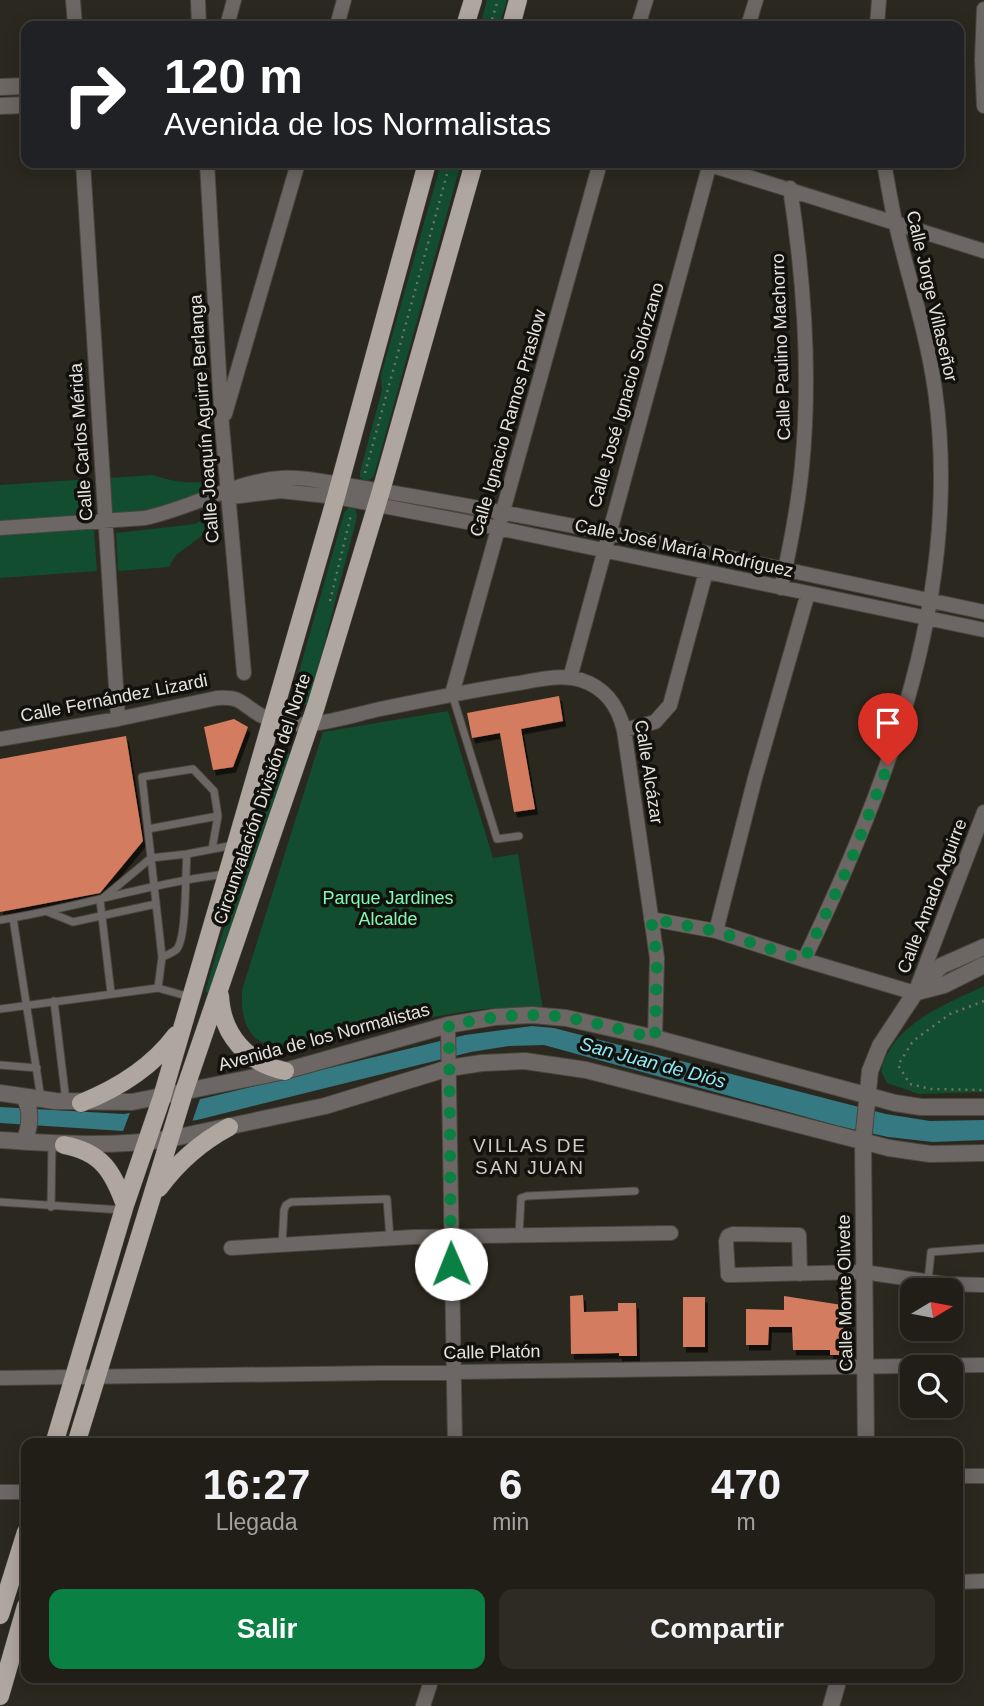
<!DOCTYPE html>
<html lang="es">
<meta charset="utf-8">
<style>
:root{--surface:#201e17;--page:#2d2b24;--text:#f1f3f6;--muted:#a2a2a1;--line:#3d3c36;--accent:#0b8043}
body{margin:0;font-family:Helvetica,sans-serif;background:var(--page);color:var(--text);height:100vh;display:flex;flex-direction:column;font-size:26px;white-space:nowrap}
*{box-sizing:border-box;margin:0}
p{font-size:23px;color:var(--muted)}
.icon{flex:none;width:38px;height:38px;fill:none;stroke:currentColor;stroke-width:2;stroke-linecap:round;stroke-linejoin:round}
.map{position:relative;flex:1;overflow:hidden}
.sheet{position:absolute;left:21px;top:1438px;width:942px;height:245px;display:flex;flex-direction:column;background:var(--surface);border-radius:14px;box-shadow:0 4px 18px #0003,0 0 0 2px var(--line)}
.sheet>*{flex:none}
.top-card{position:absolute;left:21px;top:21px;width:943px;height:147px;border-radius:14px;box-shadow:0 4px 18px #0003,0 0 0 2px var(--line);background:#202124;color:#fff;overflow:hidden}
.needle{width:46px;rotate:80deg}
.tools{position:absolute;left:900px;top:1278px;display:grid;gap:14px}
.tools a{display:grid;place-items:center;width:63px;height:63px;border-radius:14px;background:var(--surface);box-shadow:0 4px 18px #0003,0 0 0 2px var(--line);font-size:35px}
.pin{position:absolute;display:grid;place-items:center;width:60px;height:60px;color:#fff;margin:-72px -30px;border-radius:50% 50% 50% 0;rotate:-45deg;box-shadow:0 0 7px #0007}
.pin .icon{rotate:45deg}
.me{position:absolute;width:77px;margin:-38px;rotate:359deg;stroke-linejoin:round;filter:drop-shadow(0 0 5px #0008)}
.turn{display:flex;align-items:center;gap:24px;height:147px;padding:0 28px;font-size:32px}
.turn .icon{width:91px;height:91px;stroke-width:2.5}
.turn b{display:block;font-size:49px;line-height:60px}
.eta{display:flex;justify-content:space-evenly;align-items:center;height:119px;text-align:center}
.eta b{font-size:42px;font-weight:600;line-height:49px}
.action{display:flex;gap:14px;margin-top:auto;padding:14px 28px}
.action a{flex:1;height:80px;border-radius:14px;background:var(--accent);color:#fff;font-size:28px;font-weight:600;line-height:80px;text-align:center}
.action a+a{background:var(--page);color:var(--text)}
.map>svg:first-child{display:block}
.green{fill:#114d2e}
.water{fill:#357983}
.pier{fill:#2b281f}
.building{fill:#d37c5f;filter:url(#shadow)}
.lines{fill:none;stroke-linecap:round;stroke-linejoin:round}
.service-casing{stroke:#49463d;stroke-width:9}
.minor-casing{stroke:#49463d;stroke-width:16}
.tertiary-casing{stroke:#49463d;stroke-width:18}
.primary-casing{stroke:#49463d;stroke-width:19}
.path{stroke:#737068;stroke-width:2.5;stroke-dasharray:2 5;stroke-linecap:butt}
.service{stroke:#6c6764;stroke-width:7}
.minor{stroke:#6c6764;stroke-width:14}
.tertiary{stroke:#6c6764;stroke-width:16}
.primary{stroke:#b0a6a0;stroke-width:18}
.route{stroke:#0b8043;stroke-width:12;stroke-dasharray:0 21.6}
.labels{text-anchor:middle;stroke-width:7;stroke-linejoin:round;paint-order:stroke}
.street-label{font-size:18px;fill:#e5e3dd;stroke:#12110d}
.park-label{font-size:18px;fill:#82f9b3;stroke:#12110d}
.water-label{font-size:19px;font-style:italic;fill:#91ebf8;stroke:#12110d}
.neighbourhood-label{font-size:19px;letter-spacing:2px;fill:#d2cdc2;stroke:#12110d}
</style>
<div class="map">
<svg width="984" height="1706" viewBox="0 0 984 1706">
<defs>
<filter id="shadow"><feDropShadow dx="3" dy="5.5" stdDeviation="0" flood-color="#0009"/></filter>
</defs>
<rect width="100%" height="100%" fill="#2b281f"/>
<path class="green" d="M487 0H507L499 26H480Z
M441 163H461L374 476 371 479 365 481 360 477V472L382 390 381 375Z
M153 475C177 483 191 484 216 480L214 486 166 510 110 514 108 478Z
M90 479 97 571 0 578V485Z
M352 507 356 510 357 517 310 699 307 704 299 707 293 702 292 696 344 513 348 508Z
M219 511 220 522 175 556 169 567 118 571 116 533 195 524Z
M448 711 493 858 518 854 543 1010C524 1010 504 1007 485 1009 443 1014 400 1023 359 1033 332 1039 298 1055 270 1046 244 1038 241 1013 242 990L323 732Z
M284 748 290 755 209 993 205 992 277 751Z
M984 986V1092L919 1094 887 1083 881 1071C892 1024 944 1005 984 986Z"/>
<path class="water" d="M532 1026 554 1028 886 1114 930 1121 984 1120V1140L933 1142 888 1137 839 1126 544 1045 509 1046 471 1052 197 1120 123 1131 0 1123V1107L124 1114 201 1099 465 1035Z"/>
<path class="pier" d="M201 1096 191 1125 122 1134 131 1110Z"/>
<path class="building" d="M559 696 563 721 521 729 535 809 514 812 500 733 472 738 467 713Z
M234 719 248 727 233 767 213 770 204 727Z
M126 736 143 841 100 893 0 912V759Z
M583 1295 584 1312 618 1311V1303H636L637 1356H619V1353L571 1354 570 1296Z
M784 1296 842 1305 844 1331H849V1349H846V1355H830V1350H793L792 1327H769L768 1345H746V1309L784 1310Z
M683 1297H705V1347H683Z"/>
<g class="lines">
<g class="service-casing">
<path id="service" d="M452 694 497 839 519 836
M148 829 218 816
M103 898 151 858 187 854 234 845
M100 900 111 993
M48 912 73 922 156 904
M13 918 41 1099
M0 920C76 908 150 883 226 874
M162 957C167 955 173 953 177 949 187 935 185 874 187 854
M158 988 162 957 142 777 193 769 214 791 218 816 212 849
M54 1001 66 1101
M0 1009 158 988 190 997
M0 1065 37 1068
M0 1202 122 1210
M51 1207 52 1144
M519 1235 521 1198 527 1196 635 1191
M282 1245 284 1210 286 1205 291 1202 387 1199 390 1239
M928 1281 931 1252 984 1248"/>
</g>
<g class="minor-casing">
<path id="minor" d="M73 0 75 26
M198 0 199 26
M984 9 982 60 984 106
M227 26 234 0
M337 26 344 0
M638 26 646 0
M748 26 756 0
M877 26 879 0
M83 163 118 719
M207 163 222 425 244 673
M704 163 984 251
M225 414 298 163
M232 497 281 491 336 497 498 528 984 630
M0 528 145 518C191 508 234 482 280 478 289 477 299 478 308 479 535 514 759 564 984 612
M781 588C790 548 798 507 802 466 811 374 804 279 790 188
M570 678 710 163
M452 694 600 163
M624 730 655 722 670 705 706 572
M0 739 118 719 217 698C242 696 241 704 260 715 274 722 296 726 312 724 335 721 358 714 380 709 424 700 468 691 512 684 534 681 559 673 581 680 606 688 618 706 624 730L657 958 655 1038
M651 919 716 931 804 960 915 993 984 812
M716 931 755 778 808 593
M804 960C889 783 963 590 935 390 927 334 909 280 896 225 891 205 888 184 884 163
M448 1025 455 1444
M231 1248 413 1237 671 1233
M800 1274 799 1235 733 1234 728 1236 726 1241 728 1275H732L864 1272 945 1284 984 1285
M0 1378 984 1365
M957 1476H984
M0 1492H26
M957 1582 984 1581
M423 1706 432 1678"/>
</g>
<g class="tertiary-casing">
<path id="tertiary" d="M0 87 26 86
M0 106 26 105
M917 992 944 985 984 965
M0 1093 55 1101 132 1102 285 1071 448 1025 495 1017 532 1015 566 1018 655 1038 895 1103 921 1107H984
M24 1097C32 1110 30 1128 24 1141
M0 1140C56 1144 113 1147 169 1139L325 1106 449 1068 482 1063 525 1061 586 1070 889 1148 930 1154 984 1153
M866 1444 863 1142 870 1071 880 1046 915 993 941 966 984 947
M831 1706 839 1678"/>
</g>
<g class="primary-casing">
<path id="primary" d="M465 26 473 0
M511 26 518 0
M220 996C222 1035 247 1063 285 1071
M81 1103C119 1088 152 1067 176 1035
M64 1145C102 1152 113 1172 125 1205
M159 1188C178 1162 201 1142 229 1127
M54 1444 125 1205 162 1097 236 844 336 497 427 163
M76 1444 184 1092 316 706 381 491 474 163
M0 1615 26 1532
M0 1696 26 1606"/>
</g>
<path class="path" d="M490 26 498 0
M365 473 450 163
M330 601 351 515
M984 1001 950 1014 913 1041 898 1065 910 1084 931 1089 984 1090"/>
<use href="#service" class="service"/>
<use href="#minor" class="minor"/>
<use href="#tertiary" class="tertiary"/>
<use href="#primary" class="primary"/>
</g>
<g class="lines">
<path class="route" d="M451 1264 449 1025C476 1020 503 1015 531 1015 572 1014 615 1029 655 1038L657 958 651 919 716 931 804 960 850 863 888 765"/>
</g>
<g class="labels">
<g class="street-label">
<text transform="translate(932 296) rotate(77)" y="6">Calle Jorge Villaseñor</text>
<text transform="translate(781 347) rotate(-92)" y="6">Calle Paulino Machorro</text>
<text transform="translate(626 395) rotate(-74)" y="6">Calle José Ignacio Solórzano</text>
<text transform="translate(204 419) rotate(-94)" y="6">Calle Joaquín Aguirre Berlanga</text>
<text transform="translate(508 423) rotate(-74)" y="6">Calle Ignacio Ramos Praslow</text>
<text transform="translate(81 442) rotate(-94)" y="6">Calle Carlos Mérida</text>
<text transform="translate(684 548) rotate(12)" y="6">Calle José María Rodríguez</text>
<text transform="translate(114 698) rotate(-11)" y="6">Calle Fernández Lizardi</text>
<text transform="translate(649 772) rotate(81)" y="6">Calle Alcázar</text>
<text transform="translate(262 799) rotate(-71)" y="6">Circunvalación División del Norte</text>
<text transform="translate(932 896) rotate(-69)" y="6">Calle Amado Aguirre</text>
<text transform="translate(324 1037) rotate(-15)" y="6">Avenida de los Normalistas</text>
<text transform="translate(845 1293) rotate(-91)" y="6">Calle Monte Olivete</text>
<text transform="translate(492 1352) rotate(-1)" y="6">Calle Platón</text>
</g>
<g class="park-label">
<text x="388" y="904">Parque Jardines<tspan x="388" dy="21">Alcalde</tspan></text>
</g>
<g class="water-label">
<text transform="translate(653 1062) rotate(15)" y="7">San Juan de Diós</text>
</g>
<g class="neighbourhood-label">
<text x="530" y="1152">VILLAS DE<tspan x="530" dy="22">SAN JUAN</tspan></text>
</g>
</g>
</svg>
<div class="tools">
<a><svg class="needle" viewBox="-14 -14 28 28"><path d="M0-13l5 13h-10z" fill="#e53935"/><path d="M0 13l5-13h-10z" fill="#a2a2a1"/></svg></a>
<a><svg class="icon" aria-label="search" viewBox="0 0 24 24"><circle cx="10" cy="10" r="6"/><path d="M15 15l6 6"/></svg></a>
</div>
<div class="pin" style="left:888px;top:765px;background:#d93025"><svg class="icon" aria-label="arrive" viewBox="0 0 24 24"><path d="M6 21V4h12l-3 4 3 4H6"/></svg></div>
<svg class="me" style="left:451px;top:1264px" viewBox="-20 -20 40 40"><circle r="19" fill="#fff"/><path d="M0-13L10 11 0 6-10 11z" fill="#0b8043"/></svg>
<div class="top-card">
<div class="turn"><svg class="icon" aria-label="right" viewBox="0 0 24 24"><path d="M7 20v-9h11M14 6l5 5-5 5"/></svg><div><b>120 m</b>Avenida de los Normalistas</div></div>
</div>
<section class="sheet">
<div class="eta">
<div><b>16:27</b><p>Llegada</p></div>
<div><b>6</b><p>min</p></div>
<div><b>470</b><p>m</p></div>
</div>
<div class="action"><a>Salir</a><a>Compartir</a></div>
</section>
</div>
